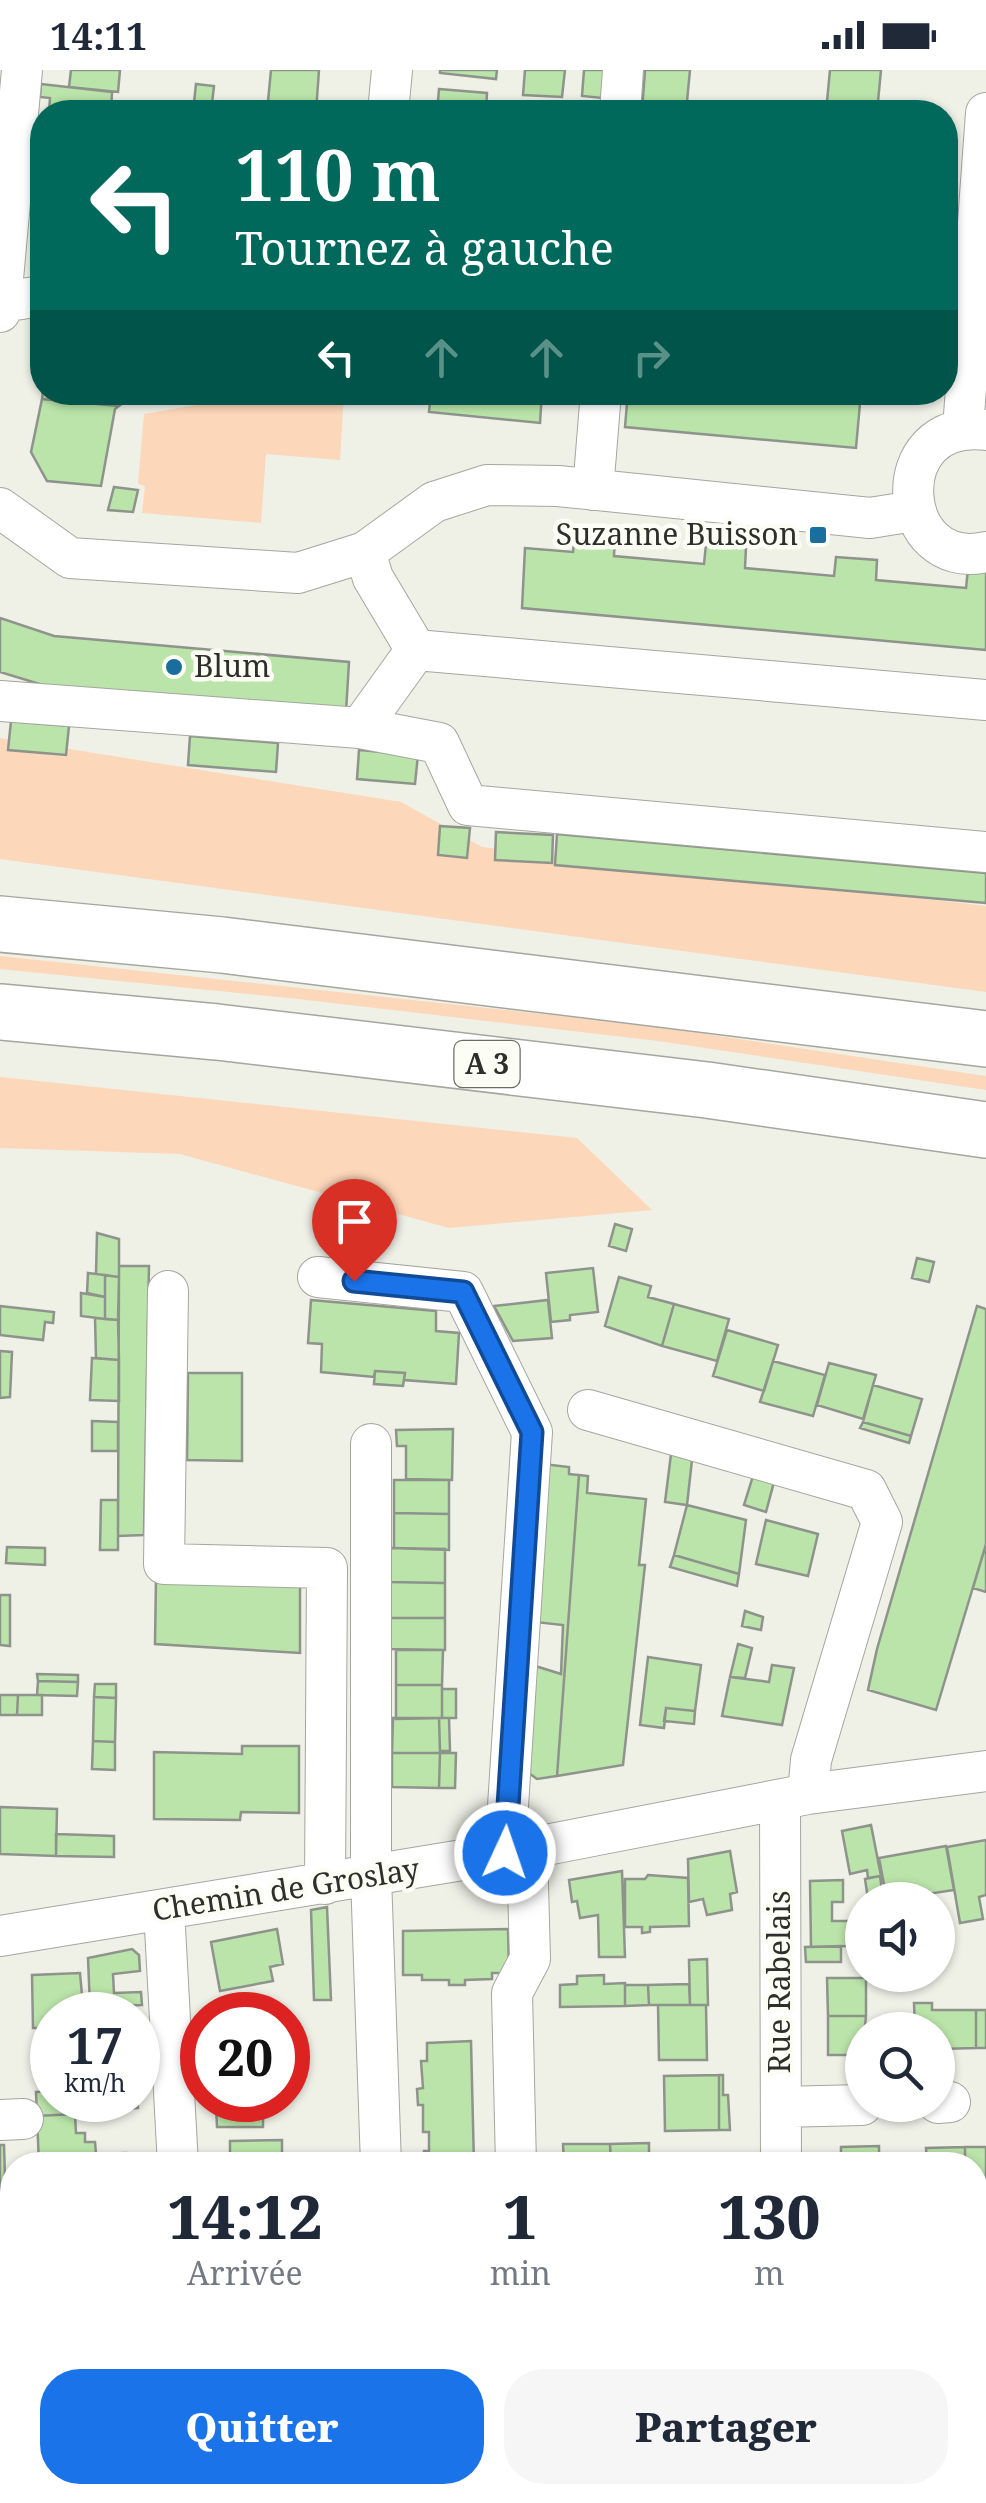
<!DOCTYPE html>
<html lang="fr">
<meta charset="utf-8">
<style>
:root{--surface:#fff;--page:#f6f6f7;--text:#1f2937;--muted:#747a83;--accent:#1a73e8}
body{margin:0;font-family:"Noto Serif",serif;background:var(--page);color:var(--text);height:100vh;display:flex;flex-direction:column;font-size:38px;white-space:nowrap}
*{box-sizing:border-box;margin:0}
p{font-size:32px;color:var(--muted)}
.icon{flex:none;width:55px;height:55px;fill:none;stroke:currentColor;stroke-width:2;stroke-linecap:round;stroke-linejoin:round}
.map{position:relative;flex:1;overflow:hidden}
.details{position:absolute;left:0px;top:2082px;width:988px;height:352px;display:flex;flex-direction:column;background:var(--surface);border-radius:40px 40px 0 0;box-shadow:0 2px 8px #0004}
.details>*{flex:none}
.top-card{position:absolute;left:30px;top:30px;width:928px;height:305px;border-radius:40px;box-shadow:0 2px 8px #0004;background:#00695c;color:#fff;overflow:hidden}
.buttons{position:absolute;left:845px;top:1812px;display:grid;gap:20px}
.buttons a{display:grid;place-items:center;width:110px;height:110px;border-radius:50%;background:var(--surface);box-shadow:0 2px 8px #0004;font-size:50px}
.speed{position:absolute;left:30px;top:1922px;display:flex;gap:20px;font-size:50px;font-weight:700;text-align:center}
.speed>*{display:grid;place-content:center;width:130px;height:130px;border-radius:50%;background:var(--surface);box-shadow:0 2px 8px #0004;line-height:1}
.speed small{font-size:25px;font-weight:400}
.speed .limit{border:15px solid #d22;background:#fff;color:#111}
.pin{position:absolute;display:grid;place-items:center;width:85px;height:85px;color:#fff;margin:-102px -42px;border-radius:50% 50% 50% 0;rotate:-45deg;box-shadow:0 0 10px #0007}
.pin .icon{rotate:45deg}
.me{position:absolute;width:110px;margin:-55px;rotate:3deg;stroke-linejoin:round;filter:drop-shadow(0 0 8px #0008)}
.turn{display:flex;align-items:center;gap:35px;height:210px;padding:0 40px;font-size:45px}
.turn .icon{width:130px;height:130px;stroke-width:2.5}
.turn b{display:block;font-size:70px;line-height:85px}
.lanes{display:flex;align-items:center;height:95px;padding:0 40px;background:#0003;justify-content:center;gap:50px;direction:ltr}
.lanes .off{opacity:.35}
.eta{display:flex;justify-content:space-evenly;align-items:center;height:170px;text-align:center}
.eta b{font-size:60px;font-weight:800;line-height:70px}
.button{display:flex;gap:20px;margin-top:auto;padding:20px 40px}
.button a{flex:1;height:115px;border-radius:40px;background:var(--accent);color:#fff;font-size:40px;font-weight:800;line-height:115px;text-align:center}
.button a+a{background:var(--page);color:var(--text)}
.status{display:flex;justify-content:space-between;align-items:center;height:70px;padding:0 50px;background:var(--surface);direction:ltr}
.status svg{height:28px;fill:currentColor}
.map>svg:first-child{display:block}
.green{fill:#fdd7ba}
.building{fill:#bae4a9;stroke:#8e938c;stroke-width:2.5}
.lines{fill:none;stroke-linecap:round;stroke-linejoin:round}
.minor-casing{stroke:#a5a69e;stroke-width:42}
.highway-casing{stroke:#a5a69e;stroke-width:58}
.minor{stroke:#fff;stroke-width:40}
.highway{stroke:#fff;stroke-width:55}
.route-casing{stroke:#114b97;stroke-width:25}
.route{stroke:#1a73e8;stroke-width:18}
.poi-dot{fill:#196e9e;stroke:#fcfdf4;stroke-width:4}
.labels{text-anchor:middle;stroke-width:9;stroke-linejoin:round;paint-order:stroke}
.shield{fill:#fcfdf4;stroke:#6c6c67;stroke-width:2.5}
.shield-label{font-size:28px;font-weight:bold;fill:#2e2e2b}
.poi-label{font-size:30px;fill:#2e2e2b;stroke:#fcfdf4;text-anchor:end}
.street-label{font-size:30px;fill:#2e2e2b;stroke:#fcfdf4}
</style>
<div class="status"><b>14:11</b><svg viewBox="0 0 49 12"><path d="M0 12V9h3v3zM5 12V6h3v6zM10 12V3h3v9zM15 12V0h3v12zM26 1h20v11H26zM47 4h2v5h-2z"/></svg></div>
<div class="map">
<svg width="986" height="2433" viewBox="0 0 986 2433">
<rect width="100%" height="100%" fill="#eff0e6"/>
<path class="green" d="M270 322 344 323 340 390 266 384 261 453 142 443 145 416 138 414 144 344Z
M0 668 401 732 482 777 986 836V922L0 789Z
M0 886 553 945 699 963 986 1006V1020L658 971 298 929 0 899Z
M0 1007 577 1068 652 1140 449 1158 180 1084 0 1078Z"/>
<path class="building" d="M71 0H120L118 22 69 17Z
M271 0H319L316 42H267Z
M440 0H497L496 9 440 3Z
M525 0H565L562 27 523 25Z
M584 0H605L602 28 582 26Z
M645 0H690L686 42H642Z
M830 0H881L877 42H826Z
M41 14 112 22 111 42H49L50 28 40 27Z
M196 14 214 16 211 42H193Z
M439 19 487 23 486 42H437Z
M43 322H157L130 327 119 336 42 329Z
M431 322H542L540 353 429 342Z
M628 322H861L856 378 625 357Z
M42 329 119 336 115 339 101 416 47 411 31 382Z
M114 417 138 420 133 442 108 440Z
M575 462 615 466 614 486 704 494 706 474 746 477 745 498 834 506 836 487 877 490 876 510 966 518 968 499 986 500V580L522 538 525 478 573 482Z
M0 548 54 566 349 592 346 642 46 616 0 602Z
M11 651 69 656 66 685 8 680Z
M190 666 278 673 276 702 188 695Z
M359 680 418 685 415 714 357 709Z
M440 756 470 758 467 788 438 785Z
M496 762 553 765 552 793 495 790Z
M557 764 986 803V833L555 795Z
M615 1154 632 1159 626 1181 609 1176Z
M97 1163 119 1169V1207L96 1204Z
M917 1188 934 1192 929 1212 912 1208Z
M119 1196H149L144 1465 118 1466Z
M593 1198 598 1242 570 1245V1250L551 1252 546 1203Z
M88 1203 105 1205V1227L87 1223Z
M105 1205 119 1207 118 1250 105 1249Z
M619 1207 651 1216 648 1227 674 1234 662 1276 605 1256Z
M81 1223 105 1227V1249L81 1246Z
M311 1230 436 1241V1261L459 1263 456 1314 404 1310 405 1303 375 1301 374 1307 321 1302 322 1274 308 1273Z
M548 1230 552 1268 513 1271 494 1236Z
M674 1234 729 1249 717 1291 662 1276Z
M0 1236 54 1242 53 1253 45 1252 43 1270 0 1265Z
M977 1236 986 1239V1474L936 1640 868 1620 877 1579Z
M95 1248 118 1250 119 1290 96 1288Z
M727 1260 778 1275 764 1321 713 1306Z
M0 1281 12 1282 10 1327 0 1328Z
M92 1288 119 1290V1331L90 1330Z
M773 1291 825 1305 813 1346 760 1332Z
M829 1293 876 1305 863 1349 817 1335Z
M375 1301 405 1303 403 1316 374 1314Z
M188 1303H242V1391L187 1390Z
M873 1315 922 1329 911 1366 863 1352Z
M92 1351 118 1352V1381H92Z
M863 1352 911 1366 909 1373 860 1358Z
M453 1359 452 1410 406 1409V1376H397L396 1360Z
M671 1384 692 1390 687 1435 665 1432Z
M543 1394 569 1397V1404L579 1405 557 1706 537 1709 526 1701 529 1594 561 1604 563 1555 535 1552Z
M579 1405 588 1406 587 1423 646 1429 639 1495H645L623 1695 557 1706Z
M753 1406 774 1412 766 1442 744 1435Z
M394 1410H449V1444L394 1443Z
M101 1430H118V1480H100Z
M687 1435 746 1450 739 1504 674 1485Z
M394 1443 449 1444V1480L394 1478Z
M766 1450 818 1464 808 1506 756 1494Z
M986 1474V1522L973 1518Z
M7 1477 45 1478V1495L6 1493Z
M389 1478 445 1479V1513L389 1512Z
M674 1485 739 1504 737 1516 670 1497Z
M156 1508 300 1514V1583L155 1574Z
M389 1512 445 1513V1548H389Z
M0 1525H10V1576L0 1575Z
M745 1541 763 1547 761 1560 742 1556Z
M389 1548H445V1580L389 1579Z
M738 1574 752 1578 745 1608 730 1607Z
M396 1580H443L442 1615H396Z
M648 1587 701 1595 695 1641 666 1638 664 1658 640 1655Z
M772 1595 794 1598 782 1655 722 1646 730 1607 769 1612Z
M37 1604 78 1605V1612L38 1611Z
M38 1611 78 1612 77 1626 37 1625Z
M95 1614H116V1628L94 1627Z
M396 1615H442V1648L396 1649Z
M442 1619H456V1648H442Z
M0 1625H18L17 1645H0Z
M18 1625H42V1645H17Z
M94 1627 116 1628 115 1672 93 1671Z
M666 1638 695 1641 694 1654 664 1651Z
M393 1648H439L440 1683H392Z
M439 1648H449L450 1681H440Z
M93 1671 115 1672V1700L92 1699Z
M242 1676H299V1743L241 1742 240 1750 154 1749V1682L242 1684Z
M392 1683H440L439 1718 392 1717Z
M440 1683H456L455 1718H439Z
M0 1737 57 1739 56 1786 0 1784Z
M871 1755 881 1806 868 1808 867 1800 850 1804 842 1761Z
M56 1764 114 1766V1787L56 1786Z
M986 1770V1825L979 1827 983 1849 960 1853 947 1777Z
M946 1776 954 1820 887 1830 879 1788Z
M730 1781 737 1822 730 1824 732 1840 707 1845 703 1829 689 1832 688 1789Z
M622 1801 625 1887H599L598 1845 580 1848 577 1831 572 1832 569 1810Z
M648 1805 688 1808 689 1856 650 1857V1862L642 1863V1857H625V1809H645Z
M880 1806 883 1826 868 1829 865 1809Z
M843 1810V1832H832V1851H851V1876L811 1877 810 1811Z
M327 1837 331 1930H314L311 1840Z
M277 1859 283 1894 270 1897 273 1911 220 1921 211 1872Z
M508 1859 509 1903H492V1909L465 1910V1915H449V1910H422V1905H403V1861Z
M841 1876V1892H806L805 1877Z
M132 1879 139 1885 140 1901 113 1904 114 1923 141 1922 142 1935 90 1937 88 1888Z
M707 1889 708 1935H690L689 1890Z
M80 1903 82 1925H90V1945H52V1958H33L32 1905Z
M604 1905V1914L625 1913V1936L560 1937V1915L577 1914V1906Z
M827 1908H866V1946H828Z
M689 1914 690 1935H649L648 1915Z
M625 1915H648L649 1935 625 1936Z
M914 1933H932V1940H976V1978L938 1979V1960H915Z
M658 1935H706L707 1990H659Z
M976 1940H986V1978H976Z
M828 1946H866L862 1985H828Z
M471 1971 474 2095H424V2081H429V2062H423V2035H418L417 2019 423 2018 421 1991H427V1973Z
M719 2005V2060L665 2061 664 2006Z
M719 2005H723V2025H728L730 2060H719Z
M52 2021V2030H93L94 2043 37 2046 36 2022Z
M93 2030H137L138 2038 94 2043Z
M220 2030H263V2057H217L216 2035H220Z
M75 2044 76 2063H85V2072H95L96 2084 126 2083 127 2095H39L37 2046Z
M282 2070V2095H230V2071Z
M649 2073V2095H611L610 2074Z
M563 2074H610L611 2095H564Z
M0 2075H4L6 2141H0Z
M879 2076V2095H829L841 2092V2077Z
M965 2077V2095H927L926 2078Z
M965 2077H986V2116H975V2095H965Z
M233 2422H275L276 2433H234Z
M414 2422H522L523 2433H414Z
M147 2425V2433H95L94 2427Z"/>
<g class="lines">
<g class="minor-casing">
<path id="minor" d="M388 42 392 0
M620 42 623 0
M1 232 42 226
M0 242 22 0
M963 359 986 43
M986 360C883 347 895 503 986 482
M593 420 601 322
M0 438 70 488 298 503 365 482 434 432 487 415 558 416 870 448 914 441
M365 482 373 508 416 580
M0 631 360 658 416 580 986 630
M360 658 439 673 468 735 986 782
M318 1207 463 1222 532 1362 505 1783
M168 1221 164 1494 327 1498 325 1814
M588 1340 866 1420 882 1452 811 1690 808 1724
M371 1374V1806L381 2095
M780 1730 781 2095
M164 1840 178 2095
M0 1866 505 1783 808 1724 986 1701
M938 2033 950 2032
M781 2037 862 2035
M0 2050 23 2049
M516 2095 512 1923 530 1889 527 1778
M0 2234 12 2371
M193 2422 194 2433
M392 2422V2433
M544 2422V2433
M785 2422V2433"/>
</g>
<g class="highway-casing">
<path id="highway" d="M0 854 222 875 986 969
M0 942 217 962 707 1020 986 1060"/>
</g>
<use href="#minor" class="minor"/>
<use href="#highway" class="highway"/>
</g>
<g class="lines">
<g class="route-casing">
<path id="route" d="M354 1211 463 1222 532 1362 505 1783"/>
</g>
<use href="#route" class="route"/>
</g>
<g class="poi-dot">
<rect x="808" y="455" width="20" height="20" rx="5"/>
<circle cx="174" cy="597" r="10"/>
</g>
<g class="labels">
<rect class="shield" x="454.5" y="971" width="65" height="46" rx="8"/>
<g class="shield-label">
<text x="487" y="1004">A 3</text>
</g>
<g class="poi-label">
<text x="798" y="475">Suzanne Buisson</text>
<text x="194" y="607" text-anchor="start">Blum</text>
</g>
<g class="street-label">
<text transform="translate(286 1820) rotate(-9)" y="10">Chemin de Groslay</text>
<text transform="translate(780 1912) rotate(-90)" y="10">Rue Rabelais</text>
</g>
</g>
</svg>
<div class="buttons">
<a><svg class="icon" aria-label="sound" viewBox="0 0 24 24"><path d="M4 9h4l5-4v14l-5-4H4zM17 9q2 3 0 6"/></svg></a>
<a><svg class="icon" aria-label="search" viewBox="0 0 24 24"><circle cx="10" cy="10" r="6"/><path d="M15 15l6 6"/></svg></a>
</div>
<div class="speed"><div>17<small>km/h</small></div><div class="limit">20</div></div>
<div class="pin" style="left:354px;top:1211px;background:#d93025"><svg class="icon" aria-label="arrive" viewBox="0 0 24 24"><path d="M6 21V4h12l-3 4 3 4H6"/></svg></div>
<svg class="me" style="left:505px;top:1783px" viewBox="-20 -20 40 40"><circle r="17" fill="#1a73e8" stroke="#fff" stroke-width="3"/><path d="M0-11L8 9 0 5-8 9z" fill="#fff"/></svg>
<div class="top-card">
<div class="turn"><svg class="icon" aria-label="left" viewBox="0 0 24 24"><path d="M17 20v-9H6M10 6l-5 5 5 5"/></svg><div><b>110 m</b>Tournez à gauche</div></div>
<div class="lanes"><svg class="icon" aria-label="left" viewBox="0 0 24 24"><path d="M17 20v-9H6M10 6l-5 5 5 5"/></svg><svg class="icon off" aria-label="ahead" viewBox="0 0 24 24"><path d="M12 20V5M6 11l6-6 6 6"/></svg><svg class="icon off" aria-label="ahead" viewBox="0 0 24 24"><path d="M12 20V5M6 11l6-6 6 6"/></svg><svg class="icon off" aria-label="right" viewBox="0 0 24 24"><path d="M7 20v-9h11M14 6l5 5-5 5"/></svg></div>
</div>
<section class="details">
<div class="eta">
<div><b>14:12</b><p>Arrivée</p></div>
<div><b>1</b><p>min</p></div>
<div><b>130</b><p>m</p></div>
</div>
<div class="button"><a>Quitter</a><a>Partager</a></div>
</section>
</div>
